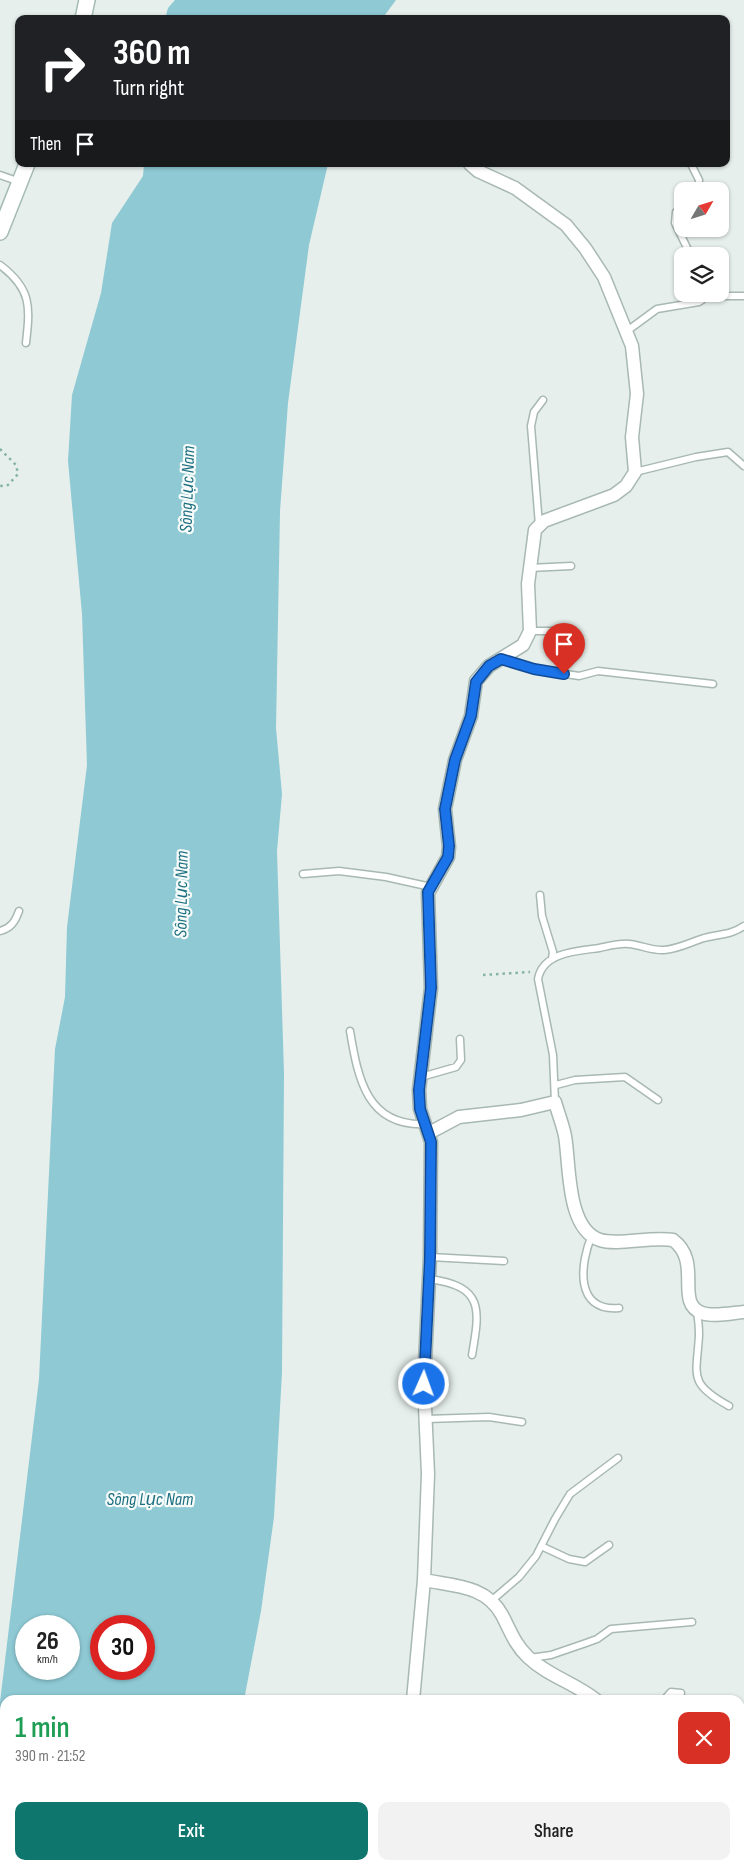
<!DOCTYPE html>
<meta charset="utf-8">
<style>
:root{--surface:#fff;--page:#f2f2f2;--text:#222;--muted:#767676;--accent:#0f766e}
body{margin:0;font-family:"Sofia Sans Condensed",sans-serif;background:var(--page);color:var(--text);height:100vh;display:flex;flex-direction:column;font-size:19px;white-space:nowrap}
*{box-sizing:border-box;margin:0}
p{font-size:16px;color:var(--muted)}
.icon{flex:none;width:28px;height:28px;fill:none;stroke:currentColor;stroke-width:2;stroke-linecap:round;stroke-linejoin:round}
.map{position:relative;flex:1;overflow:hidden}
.sheet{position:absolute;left:0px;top:1695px;width:745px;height:175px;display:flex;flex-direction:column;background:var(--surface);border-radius:15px 15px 0 0;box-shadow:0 1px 4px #0004}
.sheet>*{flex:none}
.guide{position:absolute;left:15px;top:15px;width:715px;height:152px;border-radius:10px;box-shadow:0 1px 4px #0004;background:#202124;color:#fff;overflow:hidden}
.needle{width:32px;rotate:51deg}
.fabs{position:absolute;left:674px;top:182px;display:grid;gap:10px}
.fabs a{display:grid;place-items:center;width:55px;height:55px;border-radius:10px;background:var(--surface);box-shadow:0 1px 4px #0004;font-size:25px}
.speed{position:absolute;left:15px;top:1615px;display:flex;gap:10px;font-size:25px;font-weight:700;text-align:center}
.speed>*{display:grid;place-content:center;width:65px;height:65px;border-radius:50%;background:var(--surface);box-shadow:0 1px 4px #0004;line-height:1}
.speed small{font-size:12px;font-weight:400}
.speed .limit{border:8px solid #d22;background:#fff;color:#111}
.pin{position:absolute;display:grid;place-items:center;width:42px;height:42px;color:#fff;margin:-51px -21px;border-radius:50% 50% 50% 0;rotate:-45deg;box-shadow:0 0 5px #0007}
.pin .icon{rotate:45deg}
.me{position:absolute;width:55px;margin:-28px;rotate:2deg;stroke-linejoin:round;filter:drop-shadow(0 0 4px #0008)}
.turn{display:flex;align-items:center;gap:18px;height:105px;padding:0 15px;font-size:22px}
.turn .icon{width:65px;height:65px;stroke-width:2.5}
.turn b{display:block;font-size:35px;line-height:42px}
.then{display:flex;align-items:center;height:48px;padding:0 15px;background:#0003;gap:10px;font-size:19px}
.round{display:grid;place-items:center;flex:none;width:52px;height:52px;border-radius:10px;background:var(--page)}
.summary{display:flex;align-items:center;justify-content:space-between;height:85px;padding:0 15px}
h1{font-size:30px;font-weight:600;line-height:38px;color:#1e9e55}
.action{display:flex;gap:10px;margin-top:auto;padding:10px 15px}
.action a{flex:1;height:58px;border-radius:10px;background:var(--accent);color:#fff;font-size:20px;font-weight:600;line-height:58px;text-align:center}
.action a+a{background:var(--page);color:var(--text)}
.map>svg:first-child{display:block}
.water{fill:#8ec9d4;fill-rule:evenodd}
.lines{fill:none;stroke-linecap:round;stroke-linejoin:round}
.lane-casing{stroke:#a8b8b2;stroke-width:9}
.street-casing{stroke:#a8b8b2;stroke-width:15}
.secondary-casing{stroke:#a4bbb3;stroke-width:18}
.path{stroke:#86b3a5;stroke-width:2.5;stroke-dasharray:2.5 4;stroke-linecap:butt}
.lane{stroke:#fff;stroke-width:6}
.street{stroke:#fff;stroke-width:12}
.secondary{stroke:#fff;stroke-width:15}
.route-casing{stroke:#114b97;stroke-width:12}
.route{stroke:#1a73e8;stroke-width:9}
.labels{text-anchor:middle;stroke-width:4.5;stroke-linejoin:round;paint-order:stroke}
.water-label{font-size:18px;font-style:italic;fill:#1c6f80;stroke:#f7fbf9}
</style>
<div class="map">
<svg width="744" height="1870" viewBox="0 0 744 1870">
<rect width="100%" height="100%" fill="#e6efeb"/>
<path class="water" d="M175 0H396L382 19H165L168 8Z
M144 164H328L309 245 288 403 280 511 276 728 282 794 277 851 284 1073 282 1372 274 1517 261 1611 244 1700H5V1865H212L211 1870H0V1702L39 1379 55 1049 65 997 67 927 87 765 82 614 68 461 72 395 101 293 112 223 143 176ZM26 1626H69V1669H26ZM101 1626H144V1669H101Z"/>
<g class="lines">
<g class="lane-casing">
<path id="lane" d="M691 164 699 180 698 191
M0 175 20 182
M682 207 676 212 675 223 691 256
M0 265C32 289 30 307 26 343
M705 296H744
M627 331 657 309 699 302 702 300 705 294
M635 472 696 457 728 452 744 466
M539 525 531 426 534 412 543 400
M529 568 571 566
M530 631H573
M502 659 534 669 579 676 598 671 713 684
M303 874 339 871 386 877 431 887
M540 895 542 916 553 952 552 959
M0 931C11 928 15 922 19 911
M350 1031C358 1079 367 1127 426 1124
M421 1077 456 1067 461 1060 460 1039
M556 1085 575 1080 625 1077 658 1100
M555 1102 553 1055 538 979C543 952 577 951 599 948 609 946 619 943 629 944 641 945 652 951 664 950 678 949 691 942 704 938 719 934 731 935 744 926
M592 1235C580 1263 574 1312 619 1308
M430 1257 504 1261
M429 1279C484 1286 480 1309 472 1355
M697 1311C698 1318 699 1327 699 1335 697 1375 687 1383 729 1406
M426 1419 489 1417 522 1422
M541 1546 569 1559 585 1562 609 1545
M491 1601 519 1577 536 1556 555 1519 570 1494 618 1458
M530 1658 551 1655 586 1643 597 1639 611 1629 692 1622
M664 1700 671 1692 681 1693"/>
</g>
<g class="street-casing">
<path id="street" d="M429 1133 459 1117 521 1110 555 1102C558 1113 563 1125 565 1136 570 1164 566 1229 600 1240 618 1246 651 1236 673 1240 703 1262 674 1303 702 1313 713 1317 732 1313 744 1312
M424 1580C453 1586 486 1585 502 1615 510 1630 515 1645 528 1657 548 1676 575 1683 596 1700
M413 1700 424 1580 428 1474 424 1384 430 1257 431 1142 420 1109 419 1090 431 988 428 893 448 857 449 847 445 809 455 760 471 716 476 681 489 666 523 645 530 631 528 584 535 530 544 521 614 495 626 486 635 472 632 437 637 394 632 346 604 277 585 248 566 225 515 188 478 171 470 164
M740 1851 744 1835
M582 1865 583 1870
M363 1870 365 1865
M735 1870 736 1865"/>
</g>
<g class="secondary-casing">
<path id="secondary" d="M83 19 87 0
M0 232 27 164"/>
</g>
<path class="path" d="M0 449 16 465 18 474 8 485 0 486
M483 975 530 972"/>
<use href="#lane" class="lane"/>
<use href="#street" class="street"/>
<use href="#secondary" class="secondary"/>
</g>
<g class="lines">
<g class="route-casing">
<path id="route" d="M424 1384 430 1257 431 1142 420 1109 419 1090 431 988 428 892 448 857 449 846 445 809 455 760 471 716 476 682 489 666 501 659 534 669 564 674"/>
</g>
<use href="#route" class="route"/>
</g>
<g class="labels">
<g class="water-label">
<text transform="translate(187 489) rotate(-88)" y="6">Sông Lục Nam</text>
<text transform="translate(181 894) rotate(-89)" y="6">Sông Lục Nam</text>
<text x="150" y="1505">Sông Lục Nam</text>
</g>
</g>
</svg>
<div class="fabs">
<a><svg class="needle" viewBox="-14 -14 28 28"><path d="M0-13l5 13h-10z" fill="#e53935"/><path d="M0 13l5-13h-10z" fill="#767676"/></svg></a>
<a><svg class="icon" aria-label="layers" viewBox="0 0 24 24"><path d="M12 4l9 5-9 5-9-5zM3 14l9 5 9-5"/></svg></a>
</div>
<div class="speed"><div>26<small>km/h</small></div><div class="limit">30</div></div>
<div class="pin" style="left:564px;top:674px;background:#d93025"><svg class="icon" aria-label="arrive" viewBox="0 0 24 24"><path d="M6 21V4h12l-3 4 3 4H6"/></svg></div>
<svg class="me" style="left:424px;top:1384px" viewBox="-20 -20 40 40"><circle r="17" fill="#1a73e8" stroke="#fff" stroke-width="3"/><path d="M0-11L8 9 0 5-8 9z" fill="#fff"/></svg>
<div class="guide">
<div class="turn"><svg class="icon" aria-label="right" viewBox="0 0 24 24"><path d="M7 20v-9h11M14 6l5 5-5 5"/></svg><div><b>360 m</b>Turn right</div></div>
<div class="then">Then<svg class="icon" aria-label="arrive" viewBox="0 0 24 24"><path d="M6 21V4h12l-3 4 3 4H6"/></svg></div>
</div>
<section class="sheet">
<div class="summary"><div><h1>1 min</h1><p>390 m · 21:52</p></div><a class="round" style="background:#d93025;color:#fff"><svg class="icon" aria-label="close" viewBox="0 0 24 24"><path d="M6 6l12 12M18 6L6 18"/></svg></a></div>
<div class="action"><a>Exit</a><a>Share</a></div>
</section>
</div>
